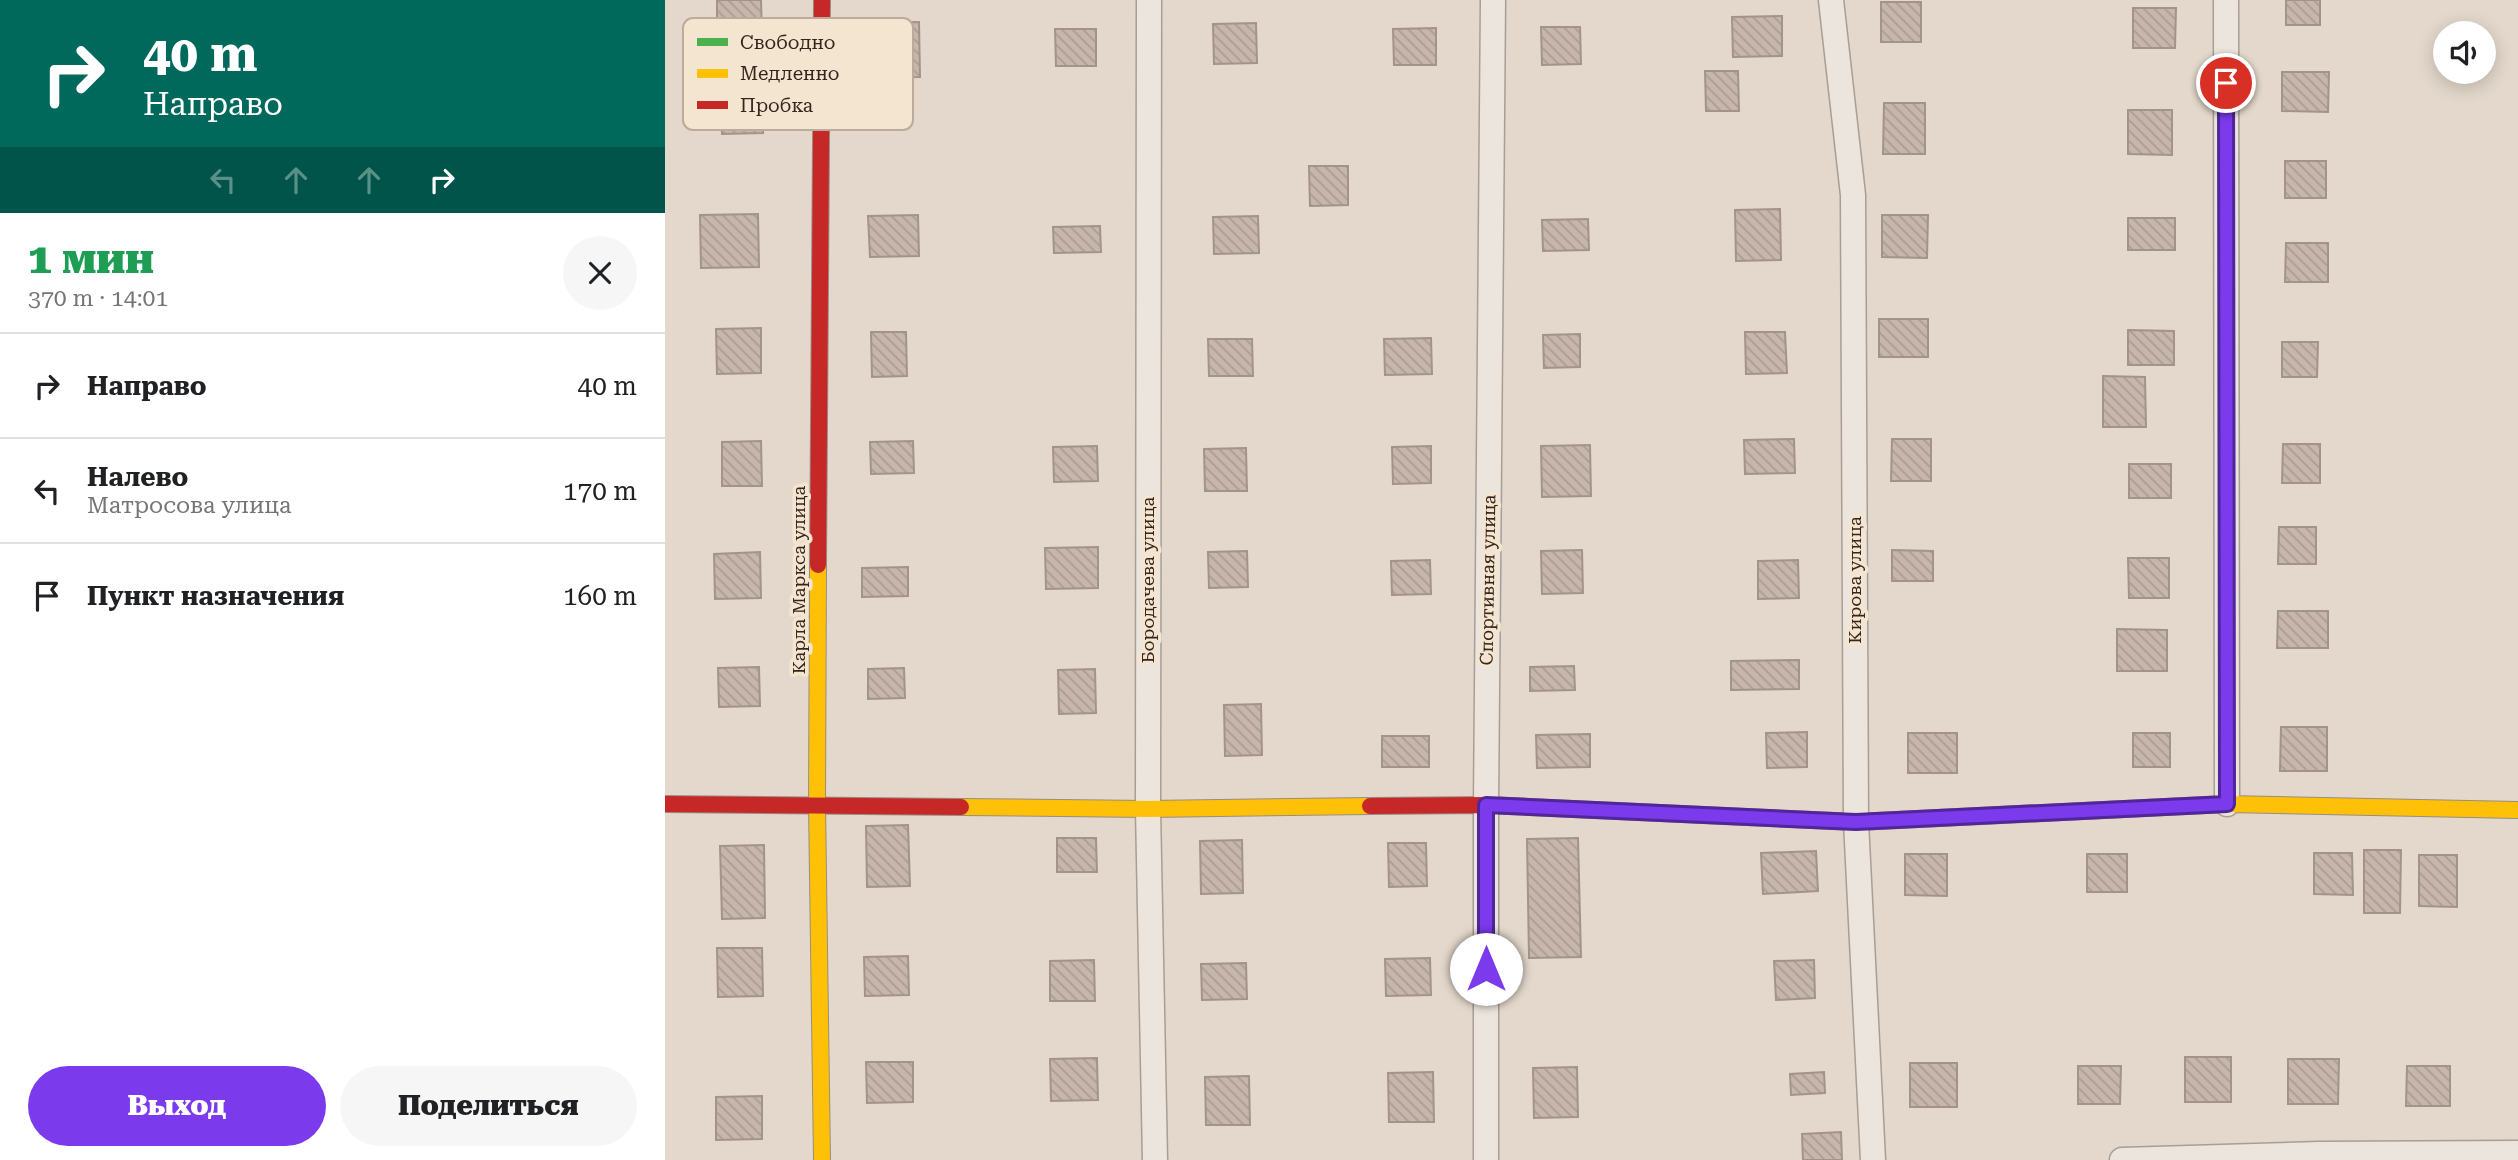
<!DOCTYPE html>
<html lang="ru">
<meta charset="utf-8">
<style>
:root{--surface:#fff;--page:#f6f6f6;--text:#202124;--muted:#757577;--line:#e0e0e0;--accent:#7c3aed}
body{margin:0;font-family:"Roboto Serif",serif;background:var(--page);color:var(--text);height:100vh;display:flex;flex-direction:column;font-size:26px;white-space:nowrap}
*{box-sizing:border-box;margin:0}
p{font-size:23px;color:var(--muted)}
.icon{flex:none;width:38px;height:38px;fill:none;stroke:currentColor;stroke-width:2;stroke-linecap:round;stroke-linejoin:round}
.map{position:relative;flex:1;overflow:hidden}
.drawer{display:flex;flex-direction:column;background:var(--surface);width:665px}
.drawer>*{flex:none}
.guide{background:#00695c;color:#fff;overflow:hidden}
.controls{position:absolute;left:1768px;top:21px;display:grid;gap:14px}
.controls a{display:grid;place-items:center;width:63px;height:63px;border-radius:50%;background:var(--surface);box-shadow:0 4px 18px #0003;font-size:35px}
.pin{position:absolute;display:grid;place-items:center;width:60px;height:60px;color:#fff;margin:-30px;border:4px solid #fff;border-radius:50%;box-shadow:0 2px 7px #0007}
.me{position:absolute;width:77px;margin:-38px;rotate:0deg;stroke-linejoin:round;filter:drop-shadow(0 0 5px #0008)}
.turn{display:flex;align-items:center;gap:24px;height:147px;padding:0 28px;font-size:32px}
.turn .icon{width:91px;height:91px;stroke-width:2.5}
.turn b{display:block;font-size:49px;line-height:60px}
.lanes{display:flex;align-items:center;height:66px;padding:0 28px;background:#0003;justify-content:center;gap:35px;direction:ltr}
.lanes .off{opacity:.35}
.round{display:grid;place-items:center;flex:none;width:74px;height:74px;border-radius:37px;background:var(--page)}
.headline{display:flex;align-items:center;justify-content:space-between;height:119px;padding:0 28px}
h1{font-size:42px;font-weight:800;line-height:52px;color:#1e9e55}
.cta{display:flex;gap:14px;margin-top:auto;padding:14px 28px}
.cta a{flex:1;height:80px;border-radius:42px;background:var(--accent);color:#fff;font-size:28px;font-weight:800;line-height:80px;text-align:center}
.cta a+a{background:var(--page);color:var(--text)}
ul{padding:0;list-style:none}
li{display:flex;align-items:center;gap:21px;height:105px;padding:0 28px;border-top:2px solid var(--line)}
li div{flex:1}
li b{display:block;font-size:26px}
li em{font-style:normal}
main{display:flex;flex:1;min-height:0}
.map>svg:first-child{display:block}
.building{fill:url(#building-back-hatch);stroke:#a3948a;stroke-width:2}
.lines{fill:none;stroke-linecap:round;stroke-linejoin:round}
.street-casing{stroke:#a89e95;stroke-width:27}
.fast-casing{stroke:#978d84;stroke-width:18}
.slow-casing{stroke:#978d84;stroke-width:18}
.jam-casing{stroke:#978d84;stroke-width:18}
.street{stroke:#ebe5dd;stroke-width:24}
.fast{stroke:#4caf50;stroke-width:16}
.slow{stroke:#ffc107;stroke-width:16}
.jam{stroke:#c62828;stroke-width:16}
.route-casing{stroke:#51269a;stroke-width:18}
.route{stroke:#7c3aed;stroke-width:12}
.labels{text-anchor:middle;stroke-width:7;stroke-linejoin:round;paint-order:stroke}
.street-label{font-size:18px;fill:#36251d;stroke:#f4e5d0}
.key{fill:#f4e5d0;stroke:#bbab9a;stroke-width:2}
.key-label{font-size:19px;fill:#36251d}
</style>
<main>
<section class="drawer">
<div class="guide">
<div class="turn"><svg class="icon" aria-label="right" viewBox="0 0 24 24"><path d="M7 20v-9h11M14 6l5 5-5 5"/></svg><div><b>40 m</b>Направо</div></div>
<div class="lanes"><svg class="icon off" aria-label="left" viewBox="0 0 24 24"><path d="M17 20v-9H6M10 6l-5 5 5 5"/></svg><svg class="icon off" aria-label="ahead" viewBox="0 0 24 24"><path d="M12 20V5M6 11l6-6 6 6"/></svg><svg class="icon off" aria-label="ahead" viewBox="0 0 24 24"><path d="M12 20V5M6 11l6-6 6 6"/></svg><svg class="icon" aria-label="right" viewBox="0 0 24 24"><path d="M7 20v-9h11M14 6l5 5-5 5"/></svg></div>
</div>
<div class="headline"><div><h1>1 мин</h1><p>370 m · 14:01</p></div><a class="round"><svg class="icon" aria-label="close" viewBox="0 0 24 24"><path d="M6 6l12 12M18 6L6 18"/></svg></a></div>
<ul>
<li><svg class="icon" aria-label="right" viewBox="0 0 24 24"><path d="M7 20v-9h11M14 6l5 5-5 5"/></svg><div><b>Направо</b></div><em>40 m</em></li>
<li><svg class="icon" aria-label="left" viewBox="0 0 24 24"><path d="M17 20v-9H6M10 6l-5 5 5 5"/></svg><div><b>Налево</b><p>Матросова улица</p></div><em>170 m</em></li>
<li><svg class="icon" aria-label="arrive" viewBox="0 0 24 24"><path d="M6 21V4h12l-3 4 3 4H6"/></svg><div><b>Пункт назначения</b></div><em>160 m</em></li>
</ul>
<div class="cta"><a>Выход</a><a>Поделиться</a></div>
</section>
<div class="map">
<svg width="1853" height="1160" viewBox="0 0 1853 1160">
<defs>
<pattern id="building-back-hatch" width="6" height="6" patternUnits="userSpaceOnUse" patternTransform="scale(1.75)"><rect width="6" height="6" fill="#c6b6ac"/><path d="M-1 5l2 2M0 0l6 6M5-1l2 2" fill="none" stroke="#ab9c94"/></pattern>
</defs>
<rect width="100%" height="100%" fill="#e3d8cb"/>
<path class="building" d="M52 0H96L97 36 52 37Z
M1621 0H1655V25H1621Z
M1216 2H1256V42H1216Z
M1468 8H1511L1510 48H1468Z
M1117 16V56L1068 57 1067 17Z
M254 22 255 77 205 78 204 23Z
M591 23 592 63 549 64 548 24Z
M876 27H915L916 64 877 65Z
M771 28V65H729L728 29Z
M390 29H431V66H391Z
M1040 71H1073L1074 111H1041Z
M1617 72H1664L1663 112 1617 111Z
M97 89 98 133 57 134 56 90Z
M1219 103H1260V154H1218Z
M1463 110H1507V155L1463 154Z
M1620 161H1661V198H1620Z
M644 166H683V205L645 206Z
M1115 209 1116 260 1071 261 1070 210Z
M93 214 94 267 36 268 35 215Z
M253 215 254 256 205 257 203 216Z
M1217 215H1263L1262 258 1217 257Z
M593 216 594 253 549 254 548 217Z
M1463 218H1510V250H1463Z
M923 219 924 250 878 251 877 220Z
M435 226 436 252 389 253 388 227Z
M1621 243H1663V282H1620Z
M1214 319H1263V357H1214Z
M96 328V373L52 374 51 329Z
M1463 330 1509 331V365H1463Z
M206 332H241L242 376 207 377Z
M1080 332H1120L1122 373 1081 374Z
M915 334V367L879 368 878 335Z
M766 338 767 374 720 375 719 339Z
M543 339H587L588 376H544Z
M1617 342H1653L1652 377H1617Z
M1438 376 1480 377 1481 427H1438Z
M1129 439 1130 473 1080 474 1079 440Z
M1227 439H1266V481H1226Z
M96 441 97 486H57V442Z
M248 441 249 473 206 474 205 442Z
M1618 444H1655V483H1617Z
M925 445 926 496 877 497 876 446Z
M432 446 433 481 389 482 388 447Z
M766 446V483L728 484 727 447Z
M581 448 582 491H540L539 449Z
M1464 464H1506V498H1464Z
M1614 527H1651V564H1613Z
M433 547V588L381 589 380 548Z
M917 550 918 593 877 594 876 551Z
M1227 550 1268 551V581H1227Z
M582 551 583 587 544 588 543 552Z
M95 552 96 598 50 599 49 554Z
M1463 558H1504V598H1464Z
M765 560 766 594 727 595 726 561Z
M1133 560 1134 598 1093 599V561Z
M243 567V596L197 597V568Z
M1613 611H1663V648H1612Z
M1452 629 1502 630V671H1452Z
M1134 660V689L1066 690V661Z
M909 666 910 690 865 691V667Z
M94 667 95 706 54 707 53 668Z
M239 668 240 698 203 699V669Z
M430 669 431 713 394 714 393 670Z
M596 704 597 755 560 756 559 705Z
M1616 727H1662V771H1615Z
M1142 732V767L1102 768 1101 733Z
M1243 733H1292V773H1243Z
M1468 733H1505V767H1468Z
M925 734V767L872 768 871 735Z
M717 736H764V767H717Z
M243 825 245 886 202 887 201 826Z
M392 838H431L432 872H392Z
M913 838 916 957 864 958 862 839Z
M577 840 578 893 536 894 535 841Z
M723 843H761L762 886 724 887Z
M99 845 100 918 57 919 55 846Z
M1699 850H1736L1735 913H1699Z
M1151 851 1153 891 1098 894 1096 853Z
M1649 853H1687L1688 895 1649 894Z
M1240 854H1282V896L1240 895Z
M1422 854H1462V892H1422Z
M1754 855H1792V907L1754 906Z
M52 948H97L98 996 53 997Z
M243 956 244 995 200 996 199 957Z
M765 958 766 995 721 996 720 959Z
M429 960 430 1001H385V961Z
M1149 960 1150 998 1111 1000 1109 961Z
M581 963 582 999 537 1000 536 964Z
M1520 1057H1566V1102H1520Z
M432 1058 433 1100 386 1101 385 1059Z
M1623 1059H1674L1673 1104H1623Z
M201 1062H248V1102L202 1103Z
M1245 1063H1292V1107H1245Z
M1413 1066H1456L1455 1104H1413Z
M1742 1066H1785V1106H1741Z
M912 1067 913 1117 869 1118 868 1068Z
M768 1072 769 1122H724L723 1073Z
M1159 1072 1160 1093 1126 1095 1125 1074Z
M584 1076 585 1125H541L540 1077Z
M97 1096V1139L51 1140V1097Z
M1176 1132 1177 1160H1138L1137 1134Z"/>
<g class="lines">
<g class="street-casing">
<path id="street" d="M484 0 483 809 490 1160
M1166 0 1188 195 1191 822 1208 1160
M1561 0 1562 804
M821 1160V805L828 0
M1457 1160 1654 1154 1853 1153"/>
</g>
<g class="fast-casing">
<path id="fast" d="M1126 819 1191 822 1521 806"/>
</g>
<g class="slow-casing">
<path id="slow" d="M153 565 152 804 157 1160
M1521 806 1562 804 1853 810
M296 807 483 809 705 806"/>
</g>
<g class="jam-casing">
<path id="jam" d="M153 565 157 0
M0 804 296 807
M705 806 821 805 1126 819"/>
</g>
<use href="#street" class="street"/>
<use href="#fast" class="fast"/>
<use href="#slow" class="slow"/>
<use href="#jam" class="jam"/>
</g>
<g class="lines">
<g class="route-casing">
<path id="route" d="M821 969V805L1191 822 1562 804 1561 83"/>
</g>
<use href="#route" class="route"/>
</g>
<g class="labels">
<g class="street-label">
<text transform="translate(134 580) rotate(-90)" y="6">Карла Маркса улица</text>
<text transform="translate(483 580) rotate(-90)" y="6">Бородачева улица</text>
<text transform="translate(823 580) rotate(-89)" y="6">Спортивная улица</text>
<text transform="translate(1190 580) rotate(-90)" y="6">Кирова улица</text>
</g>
</g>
<rect x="18" y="18" width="230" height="112" rx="10" class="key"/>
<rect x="32" y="38" width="31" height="8" fill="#4caf50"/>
<rect x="32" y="69" width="31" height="9" fill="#ffc107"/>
<rect x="32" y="101" width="31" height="8" fill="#c62828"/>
<g class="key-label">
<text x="75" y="49">Свободно</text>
<text x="75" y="80">Медленно</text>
<text x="75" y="112">Пробка</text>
</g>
</svg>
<div class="controls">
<a><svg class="icon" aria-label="sound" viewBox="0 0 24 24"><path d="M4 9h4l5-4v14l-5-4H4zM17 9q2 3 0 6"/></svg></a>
</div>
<div class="pin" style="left:1561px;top:83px;background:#d93025"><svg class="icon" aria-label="arrive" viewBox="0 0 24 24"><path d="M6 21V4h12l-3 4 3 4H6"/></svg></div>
<svg class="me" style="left:821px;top:969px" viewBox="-20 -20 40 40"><circle r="19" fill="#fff"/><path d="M0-13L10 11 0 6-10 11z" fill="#7c3aed"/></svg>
</div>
</main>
